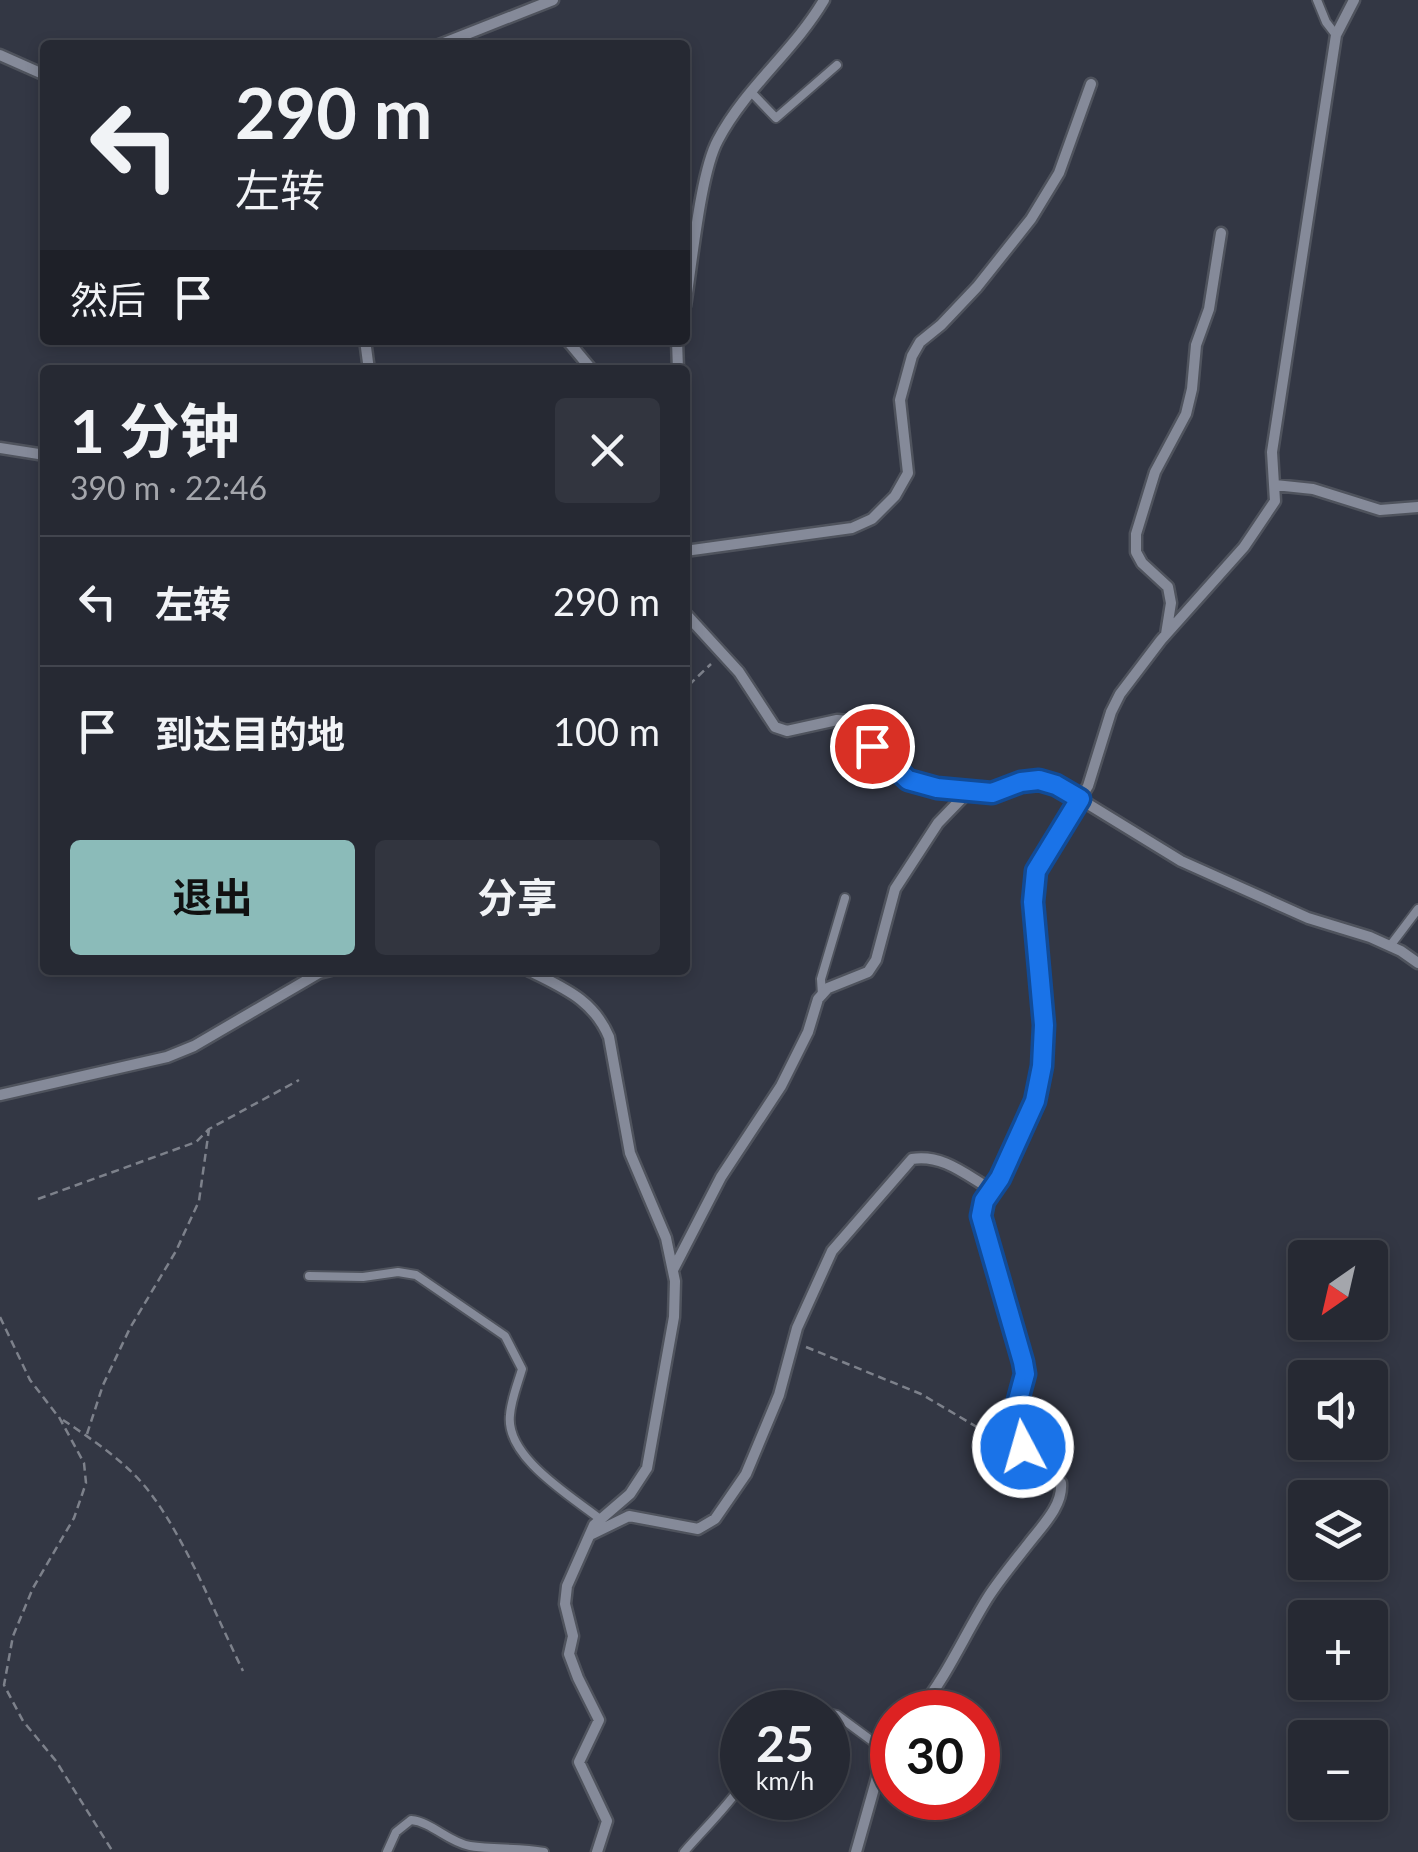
<!DOCTYPE html>
<html lang="zh">
<meta charset="utf-8">
<style>
:root{--surface:#262933;--page:#32353f;--text:#f1f3f6;--muted:#a4a6ac;--line:#42454e;--accent:#8bbbb9}
body{margin:0;font-family:Lato,"Noto Sans SC",sans-serif;background:var(--page);color:var(--text);height:100vh;display:flex;flex-direction:column;font-size:38px;white-space:nowrap}
*{box-sizing:border-box;margin:0}
p{font-size:32px;color:var(--muted)}
.icon{flex:none;width:55px;height:55px;fill:none;stroke:currentColor;stroke-width:2;stroke-linecap:round;stroke-linejoin:round}
.map{position:relative;flex:1;overflow:hidden}
.drawer{position:absolute;left:40px;top:365px;width:650px;height:610px;display:flex;flex-direction:column;background:var(--surface);border-radius:10px;box-shadow:0 5px 15px #0003,0 0 0 2px var(--line)}
.drawer>*{flex:none}
.top-card{position:absolute;left:40px;top:40px;width:650px;height:305px;border-radius:10px;box-shadow:0 5px 15px #0003,0 0 0 2px var(--line);background:#262933;color:var(--text);overflow:hidden}
.needle{width:65px;rotate:214deg}
.tools{position:absolute;left:1288px;top:1240px;display:grid;gap:20px}
.tools a{display:grid;place-items:center;width:100px;height:100px;border-radius:10px;background:var(--surface);box-shadow:0 5px 15px #0003,0 0 0 2px var(--line);font-size:50px}
.speed{position:absolute;left:720px;top:1690px;display:flex;gap:20px;font-size:50px;font-weight:700;text-align:center}
.speed>*{display:grid;place-content:center;width:130px;height:130px;border-radius:50%;background:var(--surface);box-shadow:0 5px 15px #0003,0 0 0 2px var(--line);line-height:1}
.speed small{font-size:25px;font-weight:400}
.speed .limit{border:15px solid #d22;background:#fff;color:#111}
.pin{position:absolute;display:grid;place-items:center;width:85px;height:85px;color:#fff;margin:-42px;border:5px solid #fff;border-radius:50%;box-shadow:0 2px 10px #0007}
.me{position:absolute;width:110px;margin:-55px;rotate:354deg;stroke-linejoin:round;filter:drop-shadow(0 0 8px #0008)}
.turn{display:flex;align-items:center;gap:35px;height:210px;padding:0 30px;font-size:45px}
.turn .icon{width:130px;height:130px;stroke-width:2.5}
.turn b{display:block;font-size:70px;line-height:85px}
.then{display:flex;align-items:center;height:95px;padding:0 30px;background:#0003;gap:20px;font-size:38px}
.round{display:grid;place-items:center;flex:none;width:105px;height:105px;border-radius:10px;background:var(--page)}
.head{display:flex;align-items:center;justify-content:space-between;height:170px;padding:0 30px}
h1{font-size:60px;font-weight:700;line-height:75px}
.cta{display:flex;gap:20px;margin-top:auto;padding:20px 30px}
.cta a{flex:1;height:115px;border-radius:10px;background:var(--accent);color:#111;font-size:40px;font-weight:700;line-height:115px;text-align:center}
.cta a+a{background:var(--page);color:var(--text)}
ul{padding:0;list-style:none}
li{display:flex;align-items:center;gap:30px;height:130px;padding:0 30px;border-top:2px solid var(--line)}
li div{flex:1}
li b{display:block;font-size:38px}
li em{font-style:normal}
.map>svg:first-child{display:block}
.lines{fill:none;stroke-linecap:round;stroke-linejoin:round}
.lane-casing{stroke:#4f535d;stroke-width:12}
.street-casing{stroke:#4f535d;stroke-width:15}
.path{stroke:#7d818b;stroke-width:2.5;stroke-dasharray:8 5;stroke-linecap:butt}
.lane{stroke:#858a99;stroke-width:8}
.street{stroke:#858a99;stroke-width:10}
.route-casing{stroke:#114b97;stroke-width:25}
.route{stroke:#1a73e8;stroke-width:18}
</style>
<div class="map">
<svg width="1418" height="1852" viewBox="0 0 1418 1852">
<rect width="100%" height="100%" fill="#333744"/>
<g class="lines">
<g class="lane-casing">
<path id="lane" d="M1317 0 1326 22 1336 35
M752 93 776 118 837 65
M1390 946 1418 909
M822 995 821 979 845 898
M309 1276 363 1277 398 1272 416 1275 505 1336 522 1369C518 1383 511 1400 510 1415 505 1457 571 1496 600 1519
M828 1713 837 1715 887 1752
M387 1852 396 1832 411 1820C432 1822 448 1842 470 1846 495 1850 519 1847 544 1852
M684 1852C704 1829 725 1809 742 1785"/>
</g>
<g class="street-casing">
<path id="street" d="M439 45 553 0
M0 55 45 75
M685 306C692 265 700 173 718 140 745 88 794 51 824 0
M365 340 369 370
M567 340 592 370
M677 340 678 370
M0 448 45 455
M1275 485 1313 489 1380 510 1418 507
M685 551 852 528 872 519 895 496 908 473 900 400 912 356 920 342 941 325 977 287 1031 219 1059 173 1091 84
M685 613 739 672 775 727 787 731 837 720 851 721 862 729 891 766 908 780 937 788 992 793 1021 781 1039 780 1057 785 1181 861 1308 918 1370 937 1401 951 1418 963
M1166 634 1171 603 1168 587 1142 563 1136 552V534L1155 472 1186 414 1192 389 1196 345 1209 309 1221 233
M528 970C563 988 593 999 609 1037L630 1153 666 1238 675 1281 674 1317 647 1468 630 1494 594 1525 567 1586 565 1604 573 1636 569 1654 578 1678 599 1720 579 1762 607 1821 597 1852
M0 1095 167 1057 194 1046 319 973 331 970
M673 1270 721 1177 781 1086 808 1032 818 999 828 988 868 972 876 960 895 889 938 823 967 793
M590 1535 629 1516 698 1529 715 1519 746 1474 779 1395 797 1328 832 1251 912 1159C943 1154 966 1175 992 1190
M918 1712C947 1676 963 1638 987 1599 999 1580 1015 1561 1029 1543 1042 1526 1063 1506 1061 1483L1023 1447 1018 1400 1025 1374 1023 1363 981 1215 984 1201 1000 1178 1035 1101 1042 1066 1044 1025 1033 902 1036 871 1088 786 1111 712 1120 694 1161 640 1244 547 1275 501 1272 452 1336 35 1354 0
M856 1852 882 1760 892 1745"/>
</g>
<path class="path" d="M685 698 691 683 711 664
M38 1199 196 1142 209 1129 299 1080
M0 1317 30 1380 57 1415
M806 1347 921 1394 1009 1446
M59 1417 84 1463 86 1483 74 1518 33 1588 13 1636 4 1685 23 1721 56 1761 113 1852
M63 1420C93 1440 129 1464 151 1494 187 1542 216 1616 243 1671
M87 1434 103 1385 130 1328 176 1251 199 1201 209 1129"/>
<use href="#lane" class="lane"/>
<use href="#street" class="street"/>
</g>
<g class="lines">
<g class="route-casing">
<path id="route" d="M872 746 908 780 937 788 992 793 1021 782 1039 780 1056 785 1080 799 1036 871 1033 902 1044 1025 1042 1066 1035 1101 1000 1178 984 1201 981 1216 1023 1362 1025 1374 1018 1400 1023 1447"/>
</g>
<use href="#route" class="route"/>
</g>
</svg>
<div class="tools">
<a><svg class="needle" viewBox="-14 -14 28 28"><path d="M0-13l5 13h-10z" fill="#e53935"/><path d="M0 13l5-13h-10z" fill="#a4a6ac"/></svg></a>
<a><svg class="icon" aria-label="sound" viewBox="0 0 24 24"><path d="M4 9h4l5-4v14l-5-4H4zM17 9q2 3 0 6"/></svg></a>
<a><svg class="icon" aria-label="layers" viewBox="0 0 24 24"><path d="M12 4l9 5-9 5-9-5zM3 14l9 5 9-5"/></svg></a>
<a>+</a>
<a>−</a>
</div>
<div class="speed"><div>25<small>km/h</small></div><div class="limit">30</div></div>
<div class="pin" style="left:872px;top:746px;background:#d93025"><svg class="icon" aria-label="arrive" viewBox="0 0 24 24"><path d="M6 21V4h12l-3 4 3 4H6"/></svg></div>
<svg class="me" style="left:1023px;top:1447px" viewBox="-20 -20 40 40"><circle r="17" fill="#1a73e8" stroke="#fff" stroke-width="3"/><path d="M0-11L8 9 0 5-8 9z" fill="#fff"/></svg>
<div class="top-card">
<div class="turn"><svg class="icon" aria-label="left" viewBox="0 0 24 24"><path d="M17 20v-9H6M10 6l-5 5 5 5"/></svg><div><b>290 m</b>左转</div></div>
<div class="then">然后<svg class="icon" aria-label="arrive" viewBox="0 0 24 24"><path d="M6 21V4h12l-3 4 3 4H6"/></svg></div>
</div>
<section class="drawer">
<div class="head"><div><h1>1 分钟</h1><p>390 m · 22:46</p></div><a class="round"><svg class="icon" aria-label="close" viewBox="0 0 24 24"><path d="M6 6l12 12M18 6L6 18"/></svg></a></div>
<ul>
<li><svg class="icon" aria-label="left" viewBox="0 0 24 24"><path d="M17 20v-9H6M10 6l-5 5 5 5"/></svg><div><b>左转</b></div><em>290 m</em></li>
<li><svg class="icon" aria-label="arrive" viewBox="0 0 24 24"><path d="M6 21V4h12l-3 4 3 4H6"/></svg><div><b>到达目的地</b></div><em>100 m</em></li>
</ul>
<div class="cta"><a>退出</a><a>分享</a></div>
</section>
</div>
